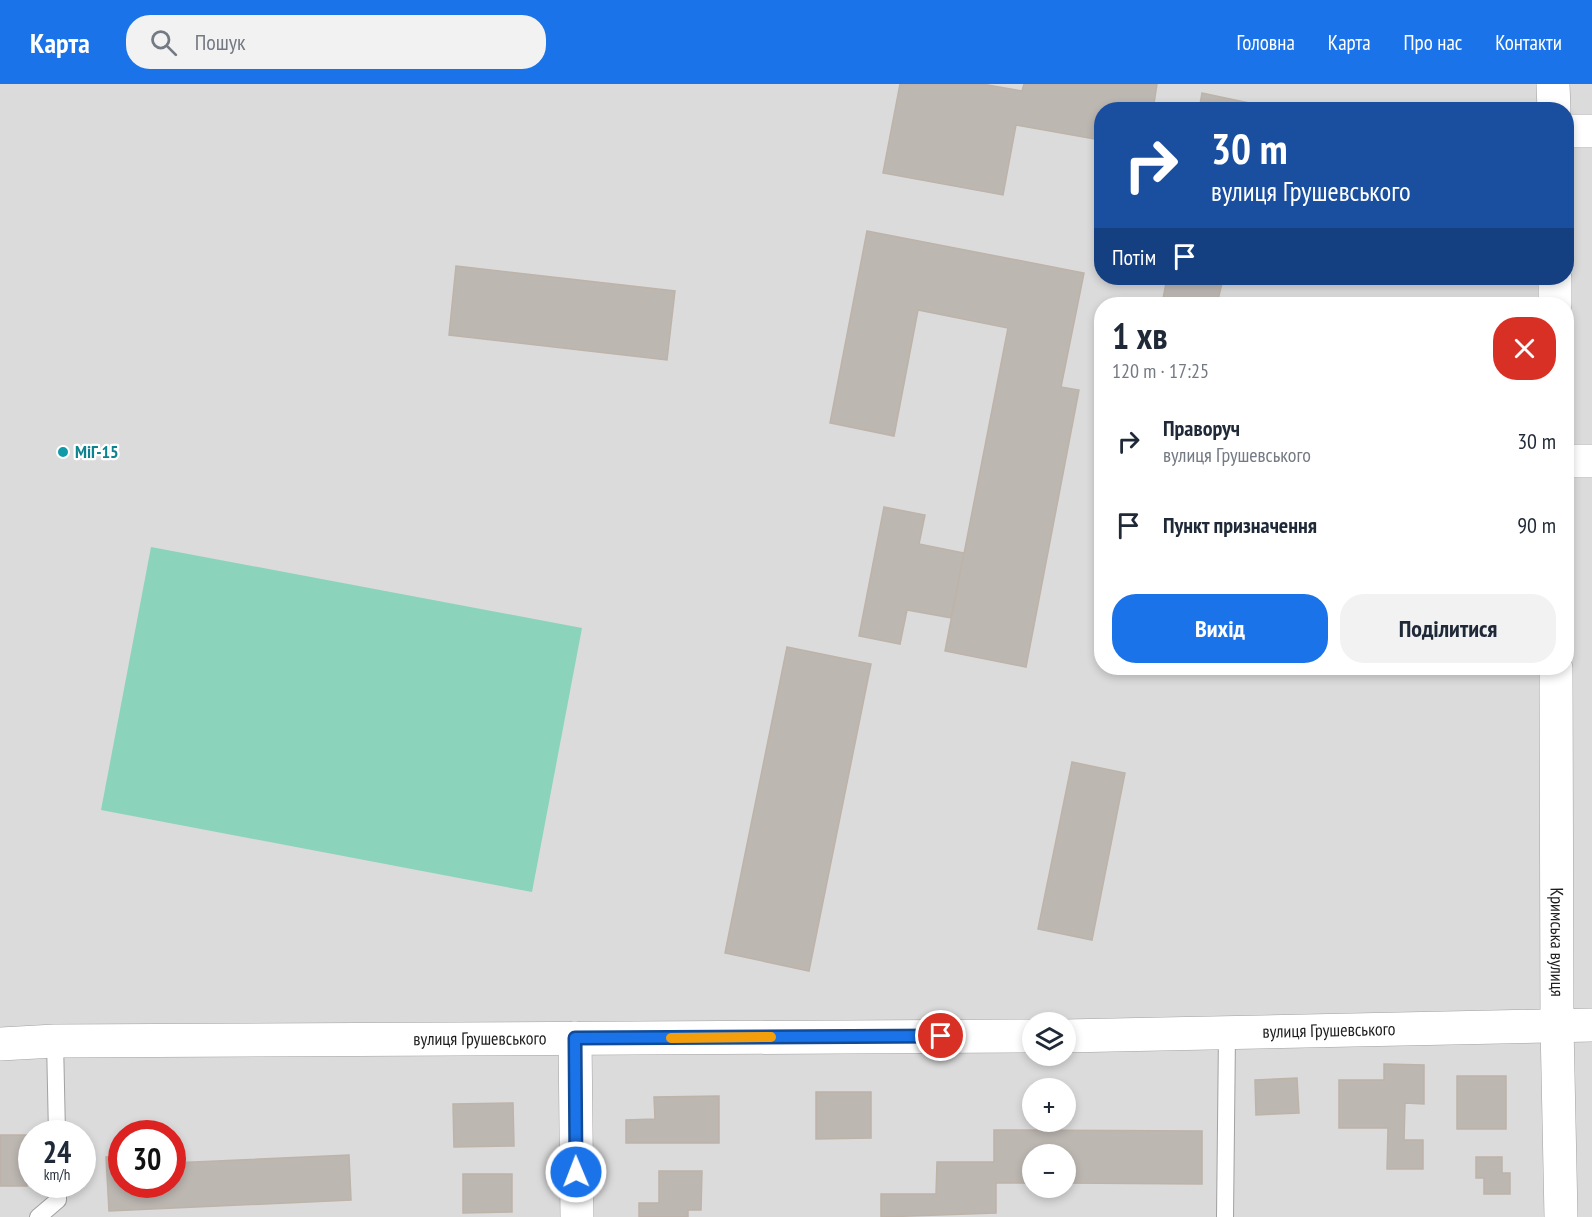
<!DOCTYPE html>
<html lang="uk">
<meta charset="utf-8">
<style>
:root{--surface:#fff;--page:#f2f2f3;--text:#1f2937;--muted:#747a83;--accent:#1a73e8}
body{margin:0;font-family:"PT Sans Narrow",sans-serif;background:var(--page);color:var(--text);height:100vh;display:flex;flex-direction:column;font-size:22px;white-space:nowrap}
*{box-sizing:border-box;margin:0}
p{font-size:20px;color:var(--muted)}
.icon{flex:none;width:33px;height:33px;fill:none;stroke:currentColor;stroke-width:2;stroke-linecap:round;stroke-linejoin:round}
.map{position:relative;flex:1;overflow:hidden}
.side{position:absolute;left:1094px;top:213px;width:480px;height:378px;display:flex;flex-direction:column;background:var(--surface);border-radius:24px;box-shadow:0 3px 9px #0003}
.side>*{flex:none}
.banner{position:absolute;left:1094px;top:18px;width:480px;height:183px;border-radius:24px;box-shadow:0 3px 9px #0003;background:#1a4fa0;color:#fff;overflow:hidden}
.tools{position:absolute;left:1022px;top:928px;display:grid;gap:12px}
.tools a{display:grid;place-items:center;width:54px;height:54px;border-radius:50%;background:var(--surface);box-shadow:0 3px 9px #0003;font-size:30px}
.speed{position:absolute;left:18px;top:1036px;display:flex;gap:12px;font-size:30px;font-weight:700;text-align:center}
.speed>*{display:grid;place-content:center;width:78px;height:78px;border-radius:50%;background:var(--surface);box-shadow:0 3px 9px #0003;line-height:1}
.speed small{font-size:15px;font-weight:400}
.speed .limit{border:9px solid #d22;background:#fff;color:#111}
.pin{position:absolute;display:grid;place-items:center;width:51px;height:51px;color:#fff;margin:-26px;border:3px solid #fff;border-radius:50%;box-shadow:0 2px 6px #0007}
.me{position:absolute;width:66px;margin:-33px;rotate:359deg;stroke-linejoin:round;filter:drop-shadow(0 0 4px #0008)}
.turn{display:flex;align-items:center;gap:21px;height:126px;padding:0 18px;font-size:27px}
.turn .icon{width:78px;height:78px;stroke-width:2.5}
.turn b{display:block;font-size:42px;line-height:51px}
.then{display:flex;align-items:center;height:57px;padding:0 18px;background:#0003;gap:12px;font-size:22px}
.round{display:grid;place-items:center;flex:none;width:63px;height:63px;border-radius:24px;background:var(--page)}
.head{display:flex;align-items:center;justify-content:space-between;height:102px;padding:0 18px}
h1{font-size:36px;font-weight:600;line-height:45px}
.cta{display:flex;gap:12px;margin-top:auto;padding:12px 18px}
.cta a{flex:1;height:69px;border-radius:24px;background:var(--accent);color:#fff;font-size:24px;font-weight:600;line-height:69px;text-align:center}
.cta a+a{background:var(--page);color:var(--text)}
ul{padding:0;list-style:none}
li{display:flex;align-items:center;gap:18px;height:84px;padding:0 18px}
li div{flex:1}
li b{display:block;font-size:22px}
li em{font-style:normal}
header{display:flex;align-items:center;gap:36px;box-sizing:border-box;height:84px;padding:0 30px;background:var(--accent);color:#fff}
header strong{font-size:28px}
nav{display:flex;gap:33px;margin-inline-start:auto;font-size:21px}
.search{width:420px;height:54px;background:var(--page);display:flex;align-items:center;gap:15px;box-sizing:border-box;padding:0 21px;border-radius:24px;color:var(--muted);font-size:22px}
.map>svg:first-child{display:block}
.residential{fill:#dbdbdb;fill-rule:evenodd}
.pitch{fill:#8bd4bb}
.building{fill:#bdb7b2;stroke:#bdb3a9;stroke-width:1.5}
.lines{fill:none;stroke-linecap:round;stroke-linejoin:round}
.service-casing{stroke:#a1a1a1;stroke-width:18}
.minor-casing{stroke:#a1a1a1;stroke-width:34}
.tertiary-casing{stroke:#a1a1a1;stroke-width:34}
.service{stroke:#fff;stroke-width:16}
.minor{stroke:#fff;stroke-width:33}
.tertiary{stroke:#fff;stroke-width:33}
.route-casing{stroke:#114b97;stroke-width:15}
.route{stroke:#1a73e8;stroke-width:10}
.slow{stroke:#f59e0b;stroke-width:10}
.culture-dot{fill:#0f9aa8;stroke:#fff;stroke-width:2}
.labels{text-anchor:middle;stroke-width:4.5;stroke-linejoin:round;paint-order:stroke}
.culture-label{font-size:18px;font-weight:bold;fill:#0d838f;stroke:#fff;text-anchor:start}
.street-label{font-size:18px;fill:#1d1d1d;stroke:#fff}
</style>
<header>
<strong>Карта</strong>
<div class="search"><svg class="icon" aria-label="search" viewBox="0 0 24 24"><circle cx="10" cy="10" r="6"/><path d="M15 15l6 6"/></svg>Пошук</div>
<nav><a>Головна</a><a>Карта</a><a>Про нас</a><a>Контакти</a></nav>
</header>
<div class="map">
<svg width="1592" height="1133" viewBox="0 0 1592 1133">
<rect width="100%" height="100%" fill="#edebe5"/>
<path class="residential" d="M0 0H1552L1553 25 1101 26V194H1553L1554 220H1101V584H1566V26L1553 0H1592V1133H0ZM1032 939H1065V972H1032ZM1032 1005H1065V1038H1032ZM32 1050H82V1101H32ZM122 1050H172V1101H122ZM1032 1071H1065V1104H1032Z"/>
<path class="pitch" d="M151 463 582 544 532 808 101 726Z"/>
<path class="building" d="M900 0H982L1022 7 1024 0H1157L1153 26H1101V56L1016 41 1003 111 883 89Z
M1202 9 1259 21 1258 26H1199Z
M867 147 1084 189 1061 303 1079 306 1026 583 945 567 1008 244 918 226 894 352 830 339Z
M456 182 675 207 667 276 449 251Z
M1167 194H1196L1222 199 1217 220H1162Z
M884 423 925 431 919 460 964 469 951 534 907 526 900 560 859 552Z
M787 563 871 580 809 887 725 869Z
M1072 678 1125 689 1092 856 1038 845Z
M1384 980 1424 981V1020L1405 1019 1404 1056H1423V1085H1387L1388 1044H1339V996H1384Z
M1457 992H1506V1045H1457Z
M1297 994 1299 1029 1256 1031 1255 996Z
M816 1008H871V1054L816 1055Z
M719 1012V1059H626V1036L655 1035 654 1013Z
M513 1019 514 1062 454 1063 453 1020Z
M169 1045 170 1050H141V1047Z
M994 1046 1202 1047V1100L1065 1099V1071H1032V1099H996V1129L881 1133V1110H936L937 1078H994Z
M0 1051H26L27 1102H0Z
M349 1071 351 1116 109 1127 106 1073 122 1072V1101H172V1079Z
M1476 1073H1502V1089H1510V1110H1484V1094H1476Z
M659 1087H702L701 1126H688V1133H639V1119H659Z
M463 1090H512V1128L463 1129Z"/>
<g class="lines">
<g class="service-casing">
<path id="service" d="M55 957 57 1050
M38 1133 58 1116V1101
M1225 1133 1227 950"/>
</g>
<g class="minor-casing">
<g id="minor">
<path d="M1553 0 1554 26"/>
<path d="M1566 47H1592"/>
<path d="M1555 194V220"/>
<path d="M1566 377H1592"/>
<path id="s1" d="M1556 584 1557 941 1561 1133"/>
<path d="M575 954 577 1133"/>
</g>
</g>
<g class="tertiary-casing">
<g id="tertiary">
<path id="s2" d="M1065 952 1592 941"/>
<path id="s3" d="M0 960 55 957 1032 952"/>
</g>
</g>
<use href="#service" class="service"/>
<use href="#minor" class="minor"/>
<use href="#tertiary" class="tertiary"/>
</g>
<g class="lines">
<g class="route-casing">
<path id="route" d="M576 1088 575 954 941 952"/>
</g>
<use href="#route" class="route"/>
<path class="slow" d="M671 954 771 953"/>
</g>
<circle class="culture-dot" cx="63" cy="368" r="6"/>
<g class="labels">
<g class="culture-label">
<text x="75" y="374">МіГ-15</text>
</g>
<g class="street-label">
<text dy="6" stroke="none"><textPath href="#s1" startOffset="274">Кримська вулиця</textPath></text>
<text dy="6" stroke="none"><textPath href="#s2" startOffset="264">вулиця Грушевського</textPath></text>
<text dy="6" stroke="none"><textPath href="#s3" startOffset="480">вулиця Грушевського</textPath></text>
</g>
</g>
</svg>
<div class="tools">
<a><svg class="icon" aria-label="layers" viewBox="0 0 24 24"><path d="M12 4l9 5-9 5-9-5zM3 14l9 5 9-5"/></svg></a>
<a>+</a>
<a>−</a>
</div>
<div class="speed"><div>24<small>km/h</small></div><div class="limit">30</div></div>
<div class="pin" style="left:941px;top:952px;background:#d93025"><svg class="icon" aria-label="arrive" viewBox="0 0 24 24"><path d="M6 21V4h12l-3 4 3 4H6"/></svg></div>
<svg class="me" style="left:576px;top:1088px" viewBox="-20 -20 40 40"><circle r="17" fill="#1a73e8" stroke="#fff" stroke-width="3"/><path d="M0-11L8 9 0 5-8 9z" fill="#fff"/></svg>
<div class="banner">
<div class="turn"><svg class="icon" aria-label="right" viewBox="0 0 24 24"><path d="M7 20v-9h11M14 6l5 5-5 5"/></svg><div><b>30 m</b>вулиця Грушевського</div></div>
<div class="then">Потім<svg class="icon" aria-label="arrive" viewBox="0 0 24 24"><path d="M6 21V4h12l-3 4 3 4H6"/></svg></div>
</div>
<section class="side">
<div class="head"><div><h1>1 хв</h1><p>120 m · 17:25</p></div><a class="round" style="background:#d93025;color:#fff"><svg class="icon" aria-label="close" viewBox="0 0 24 24"><path d="M6 6l12 12M18 6L6 18"/></svg></a></div>
<ul>
<li><svg class="icon" aria-label="right" viewBox="0 0 24 24"><path d="M7 20v-9h11M14 6l5 5-5 5"/></svg><div><b>Праворуч</b><p>вулиця Грушевського</p></div><em>30 m</em></li>
<li><svg class="icon" aria-label="arrive" viewBox="0 0 24 24"><path d="M6 21V4h12l-3 4 3 4H6"/></svg><div><b>Пункт призначення</b></div><em>90 m</em></li>
</ul>
<div class="cta"><a>Вихід</a><a>Поділитися</a></div>
</section>
</div>
